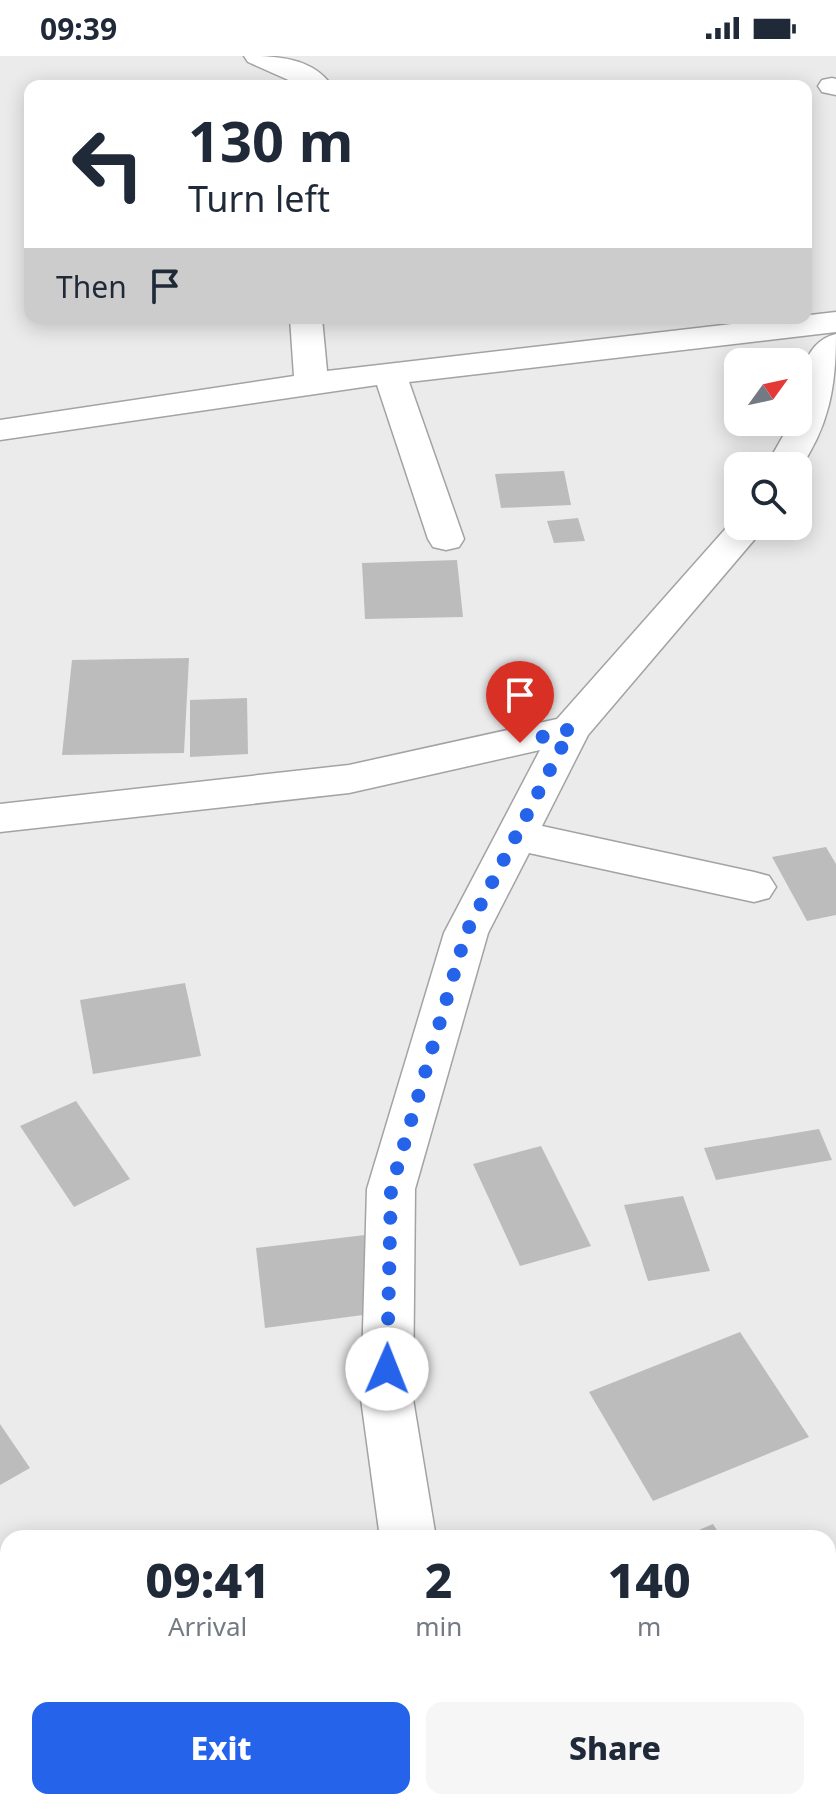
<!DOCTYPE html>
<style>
:root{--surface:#fff;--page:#f6f6f7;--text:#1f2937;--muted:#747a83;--accent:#2563eb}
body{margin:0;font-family:"Noto Sans",sans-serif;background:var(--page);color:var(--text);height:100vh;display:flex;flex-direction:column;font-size:30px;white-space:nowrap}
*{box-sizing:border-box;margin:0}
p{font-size:26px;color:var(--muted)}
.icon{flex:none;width:44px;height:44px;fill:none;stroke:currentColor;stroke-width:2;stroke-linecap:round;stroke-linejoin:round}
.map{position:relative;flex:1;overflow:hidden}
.panel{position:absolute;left:0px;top:1474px;width:836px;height:280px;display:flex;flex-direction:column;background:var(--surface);border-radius:24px 24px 0 0;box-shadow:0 4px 20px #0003}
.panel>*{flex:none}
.hud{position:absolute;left:24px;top:24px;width:788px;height:244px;border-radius:16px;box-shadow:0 4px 20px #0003;background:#fff;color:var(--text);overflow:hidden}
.needle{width:52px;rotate:57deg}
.buttons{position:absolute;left:724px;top:292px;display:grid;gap:16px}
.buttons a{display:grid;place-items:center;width:88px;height:88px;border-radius:16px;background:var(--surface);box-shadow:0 4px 20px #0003;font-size:40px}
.pin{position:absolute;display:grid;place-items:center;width:68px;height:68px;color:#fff;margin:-82px -34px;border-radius:50% 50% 50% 0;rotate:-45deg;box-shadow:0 0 8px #0007}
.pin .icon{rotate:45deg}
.me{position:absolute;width:88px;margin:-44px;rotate:1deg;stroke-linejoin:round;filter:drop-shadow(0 0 6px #0008)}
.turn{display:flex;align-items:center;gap:28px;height:168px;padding:0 32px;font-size:36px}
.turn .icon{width:104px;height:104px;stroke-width:2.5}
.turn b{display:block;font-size:56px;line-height:68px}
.then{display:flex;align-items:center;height:76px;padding:0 32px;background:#0003;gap:16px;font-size:30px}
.eta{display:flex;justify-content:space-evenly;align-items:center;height:136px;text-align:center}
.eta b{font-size:48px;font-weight:800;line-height:56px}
.cta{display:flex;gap:16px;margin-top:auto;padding:16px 32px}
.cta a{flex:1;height:92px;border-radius:16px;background:var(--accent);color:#fff;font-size:32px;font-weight:800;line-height:92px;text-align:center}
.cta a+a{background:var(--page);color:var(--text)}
.status{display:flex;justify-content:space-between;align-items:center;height:56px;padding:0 40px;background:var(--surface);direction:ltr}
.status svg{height:22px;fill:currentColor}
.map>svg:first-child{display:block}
.building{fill:#bdbcbd}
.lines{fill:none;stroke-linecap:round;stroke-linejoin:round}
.minor-casing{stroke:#a3a3a4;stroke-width:3}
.minor{fill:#fff;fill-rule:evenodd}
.route{stroke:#2563eb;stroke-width:14;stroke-dasharray:0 25.2}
</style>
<div class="status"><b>09:39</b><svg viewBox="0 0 49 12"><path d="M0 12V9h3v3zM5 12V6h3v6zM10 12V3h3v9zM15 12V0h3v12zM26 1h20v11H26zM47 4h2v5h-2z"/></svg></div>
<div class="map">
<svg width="836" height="1754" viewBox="0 0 836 1754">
<rect width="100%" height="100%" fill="#ebebec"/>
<path class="building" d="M564 415 571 449 501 452 495 418Z
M578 462 585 485 554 487 547 465Z
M457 504 463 561 365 563 362 507Z
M189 602 184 697 62 699 72 604Z
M247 642 248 698 190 701V644Z
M826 791 836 808V859L807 865 772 801Z
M185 927 201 1000 93 1018 80 944Z
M76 1045 130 1123 74 1151 20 1070Z
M819 1073 832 1104 716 1124 704 1092Z
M541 1090 591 1190 520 1210 473 1108Z
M683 1140 710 1215 648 1225 624 1149Z
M365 1179 378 1257 265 1272 256 1192Z
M740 1276 809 1381 653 1445 589 1336Z
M0 1368 30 1412 0 1429Z
M713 1468 722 1482H680Z"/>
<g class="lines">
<g class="minor-casing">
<path id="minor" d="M244 0C276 0 312 1 332 30H302L248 6Z
M832 22 836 23V39L822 36 818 30 822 24Z
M836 256V276L409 326 464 483 459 491 446 494 433 491 428 483 377 329 0 384V364L294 320 290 262H322L327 315Z
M836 278C836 331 829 371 798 415V410H766L791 366H798C798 334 799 287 836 278Z
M735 462H738V470H766L588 679 542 770 754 816 769 820 776 831 769 842 754 846 529 797 488 877 415 1133 413 1343 436 1482H380L361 1343 367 1133 444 877 540 694 349 737 0 776V748L349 709 557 663Z
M419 1746H479L480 1754H420Z"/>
</g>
<use href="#minor" class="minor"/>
</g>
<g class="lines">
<path class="route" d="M387 1313 391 1133 466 877 571 673 520 687"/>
</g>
</svg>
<div class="buttons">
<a><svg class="needle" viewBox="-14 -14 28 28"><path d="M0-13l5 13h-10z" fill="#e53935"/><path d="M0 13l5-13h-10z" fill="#747a83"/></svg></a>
<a><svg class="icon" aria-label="search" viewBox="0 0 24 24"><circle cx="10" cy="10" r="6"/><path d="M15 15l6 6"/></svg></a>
</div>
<div class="pin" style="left:520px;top:687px;background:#d93025"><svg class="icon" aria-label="arrive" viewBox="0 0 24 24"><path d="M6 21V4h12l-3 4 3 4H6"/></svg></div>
<svg class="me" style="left:387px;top:1313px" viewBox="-20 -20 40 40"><circle r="19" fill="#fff"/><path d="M0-13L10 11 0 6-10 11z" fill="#2563eb"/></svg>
<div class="hud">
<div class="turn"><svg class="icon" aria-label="left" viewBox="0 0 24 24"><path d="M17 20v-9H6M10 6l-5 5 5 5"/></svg><div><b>130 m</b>Turn left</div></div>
<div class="then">Then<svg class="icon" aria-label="arrive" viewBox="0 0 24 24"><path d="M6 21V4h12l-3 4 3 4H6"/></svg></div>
</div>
<section class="panel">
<div class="eta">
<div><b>09:41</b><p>Arrival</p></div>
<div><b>2</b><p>min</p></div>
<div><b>140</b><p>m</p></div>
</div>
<div class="cta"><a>Exit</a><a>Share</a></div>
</section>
</div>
